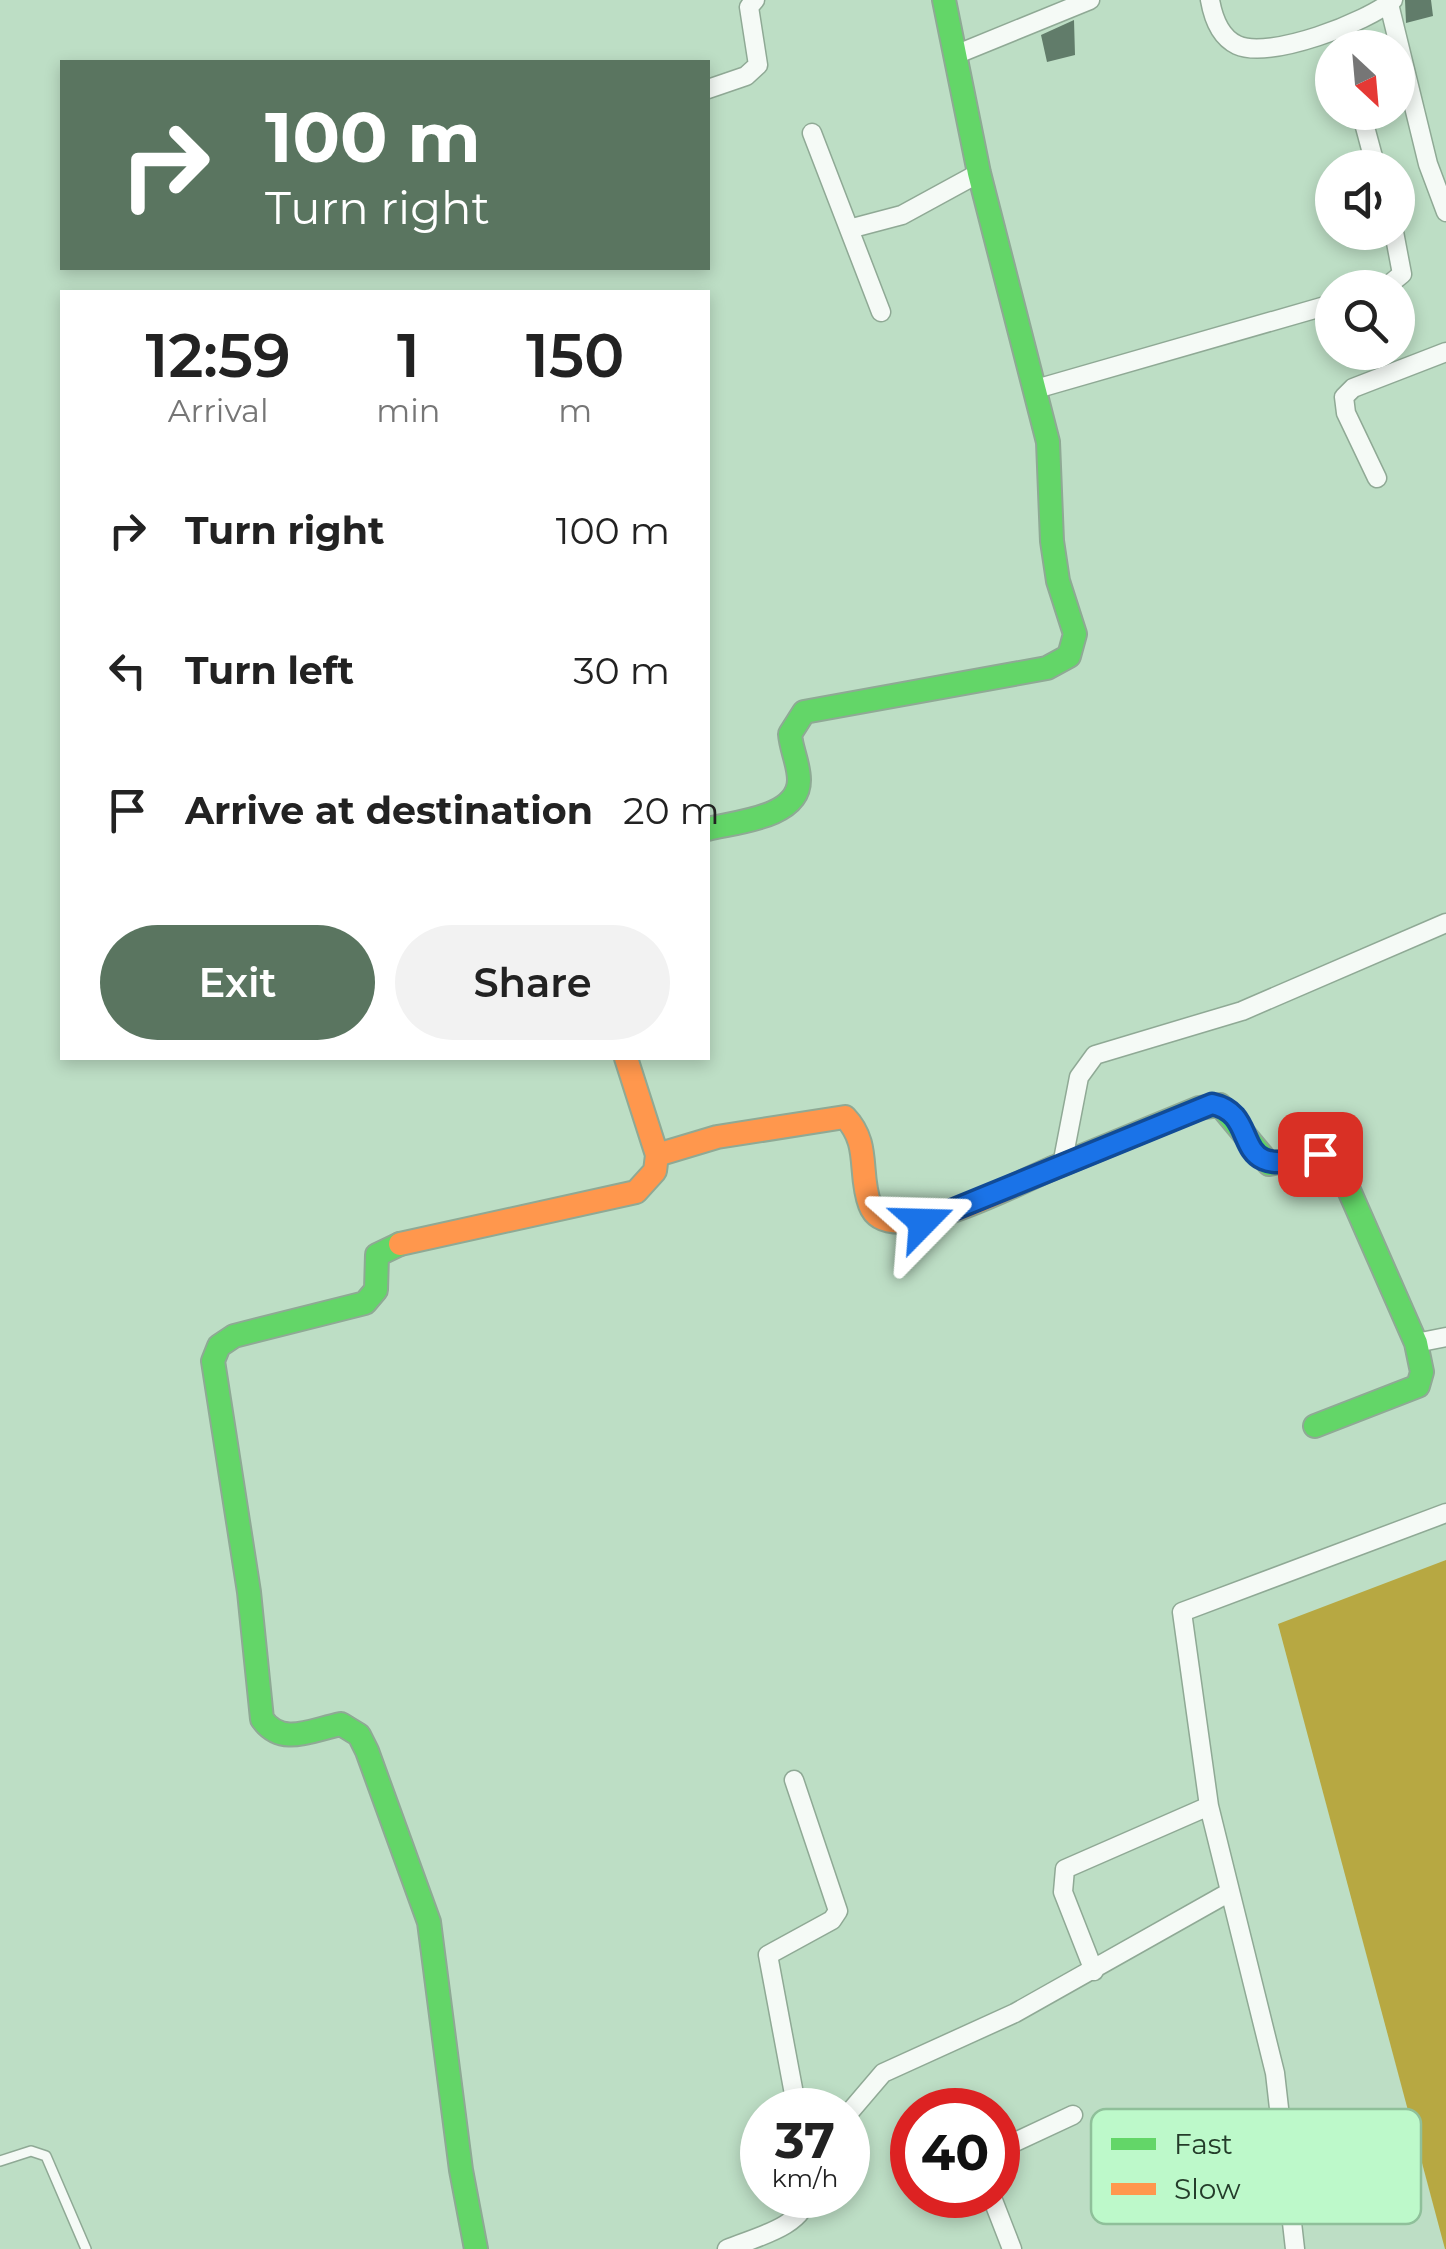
<!DOCTYPE html>
<style>
:root{--surface:#fff;--page:#f2f2f2;--text:#222;--muted:#767676;--accent:#5a7560}
body{margin:0;font-family:Montserrat,sans-serif;background:var(--page);color:var(--text);height:100vh;display:flex;flex-direction:column;font-size:38px;white-space:nowrap}
*{box-sizing:border-box;margin:0}
p{font-size:32px;color:var(--muted)}
.icon{flex:none;width:55px;height:55px;fill:none;stroke:currentColor;stroke-width:2;stroke-linecap:round;stroke-linejoin:round}
.map{position:relative;flex:1;overflow:hidden}
.panel{position:absolute;left:60px;top:290px;width:650px;height:770px;display:flex;flex-direction:column;background:var(--surface);border-radius:0px;box-shadow:0 5px 15px #0003}
.panel>*{flex:none}
.banner{position:absolute;left:60px;top:60px;width:650px;height:210px;border-radius:0px;box-shadow:0 5px 15px #0003;background:#5a7560;color:#fff;overflow:hidden}
.needle{width:65px;rotate:154deg}
.buttons{position:absolute;left:1315px;top:30px;display:grid;gap:20px}
.buttons a{display:grid;place-items:center;width:100px;height:100px;border-radius:50%;background:var(--surface);box-shadow:0 5px 15px #0003;font-size:50px}
.speed{position:absolute;left:740px;top:2088px;display:flex;gap:20px;font-size:50px;font-weight:700;text-align:center}
.speed>*{display:grid;place-content:center;width:130px;height:130px;border-radius:50%;background:var(--surface);box-shadow:0 5px 15px #0003;line-height:1}
.speed small{font-size:25px;font-weight:400}
.speed .limit{border:15px solid #d22;background:#fff;color:#111}
.pin{position:absolute;display:grid;place-items:center;width:85px;height:85px;color:#fff;margin:-42px;border-radius:20px;box-shadow:0 5px 15px #0006}
.me{position:absolute;width:110px;margin:-55px;rotate:68deg;stroke-linejoin:round;filter:drop-shadow(0 0 8px #0008)}
.turn{display:flex;align-items:center;gap:35px;height:210px;padding:0 40px;font-size:45px}
.turn .icon{width:130px;height:130px;stroke-width:2.5}
.turn b{display:block;font-size:70px;line-height:85px}
.eta{display:flex;justify-content:space-evenly;align-items:center;height:170px;text-align:center}
.eta b{font-size:60px;font-weight:600;line-height:70px}
.cta{display:flex;gap:20px;margin-top:auto;padding:20px 40px}
.cta a{flex:1;height:115px;border-radius:60px;background:var(--accent);color:#fff;font-size:40px;font-weight:600;line-height:115px;text-align:center}
.cta a+a{background:var(--page);color:var(--text)}
ul{padding:0;list-style:none}
li{display:flex;align-items:center;gap:30px;height:140px;padding:0 40px}
li div{flex:1}
li b{display:block;font-size:38px}
li em{font-style:normal}
.map>svg:first-child{display:block}
.water{fill:#b7a842}
.building{fill:#617c6a}
.lines{fill:none;stroke-linecap:round;stroke-linejoin:round}
.lane-casing{stroke:#8fa995;stroke-width:12}
.street-casing{stroke:#8fa995;stroke-width:21}
.fast-casing{stroke:#8fa995;stroke-width:26}
.slow-casing{stroke:#8fa995;stroke-width:26}
.lane{stroke:#f5faf6;stroke-width:9}
.street{stroke:#f5faf6;stroke-width:18}
.fast{stroke:#63d668;stroke-width:22}
.slow{stroke:#ff974d;stroke-width:22}
.route-casing{stroke:#114b97;stroke-width:25}
.route{stroke:#1a73e8;stroke-width:18}
.key{fill:#bdf9ca;stroke:#8fc09a;stroke-width:2.5}
.key-label{font-size:28px;fill:#243c2a}
</style>
<div class="map">
<svg width="1446" height="2249" viewBox="0 0 1446 2249">
<rect width="100%" height="100%" fill="#bddec5"/>
<path class="water" d="M1446 1560V2249H1445L1278 1624Z"/>
<path class="building" d="M1405 0H1431L1433 16 1406 23Z
M1074 20 1075 55 1047 62 1041 35Z"/>
<g class="lines">
<g class="lane-casing">
<path id="lane" d="M0 2161 31 2151 46 2156 86 2249"/>
</g>
<g class="street-casing">
<path id="street" d="M1210 0C1213 17 1220 37 1237 45 1270 60 1367 22 1393 0
M1389 4 1428 164 1446 212
M955 55 1090 0
M708 89 746 76 758 65 749 7 755 0
M1361 112 1376 168
M812 133 881 312
M849 229 902 215 979 173
M1385 288 1402 274 1394 232
M1036 389 1332 304
M1377 478 1346 413 1344 397 1353 388 1446 352
M1062 1165 1079 1077 1095 1055 1242 1011 1446 923
M1416 1343 1446 1337
M794 1780 838 1911 832 1920 768 1955 797 2110
M1094 1971 1063 1892 1065 1869 1209 1806
M848 2114 883 2073 1015 2013 1228 1893
M998 2150 1073 2115
M991 2195 1012 2249
M727 2249C752 2238 805 2227 807 2195
M1295 2249 1275 2073 1209 1806 1182 1612 1446 1513"/>
</g>
<g class="fast-casing">
<path id="fast" d="M708 829C735 822 799 818 799 780 799 764 791 749 790 734L804 712 1047 668 1069 656 1075 634 1058 581 1052 541 1048 442 979 173 944 0
M1053 1168 1199 1108 1220 1105 1269 1164 1329 1153 1334 1156 1416 1343 1422 1372 1418 1386 1315 1426
M400 1244 377 1255 376 1290 365 1303 234 1336 219 1346 213 1361 249 1592 262 1719C282 1747 311 1730 341 1724L359 1735 367 1751 429 1922 461 2170 476 2249"/>
</g>
<g class="slow-casing">
<path id="slow" d="M657 1155 717 1137 845 1117C871 1144 858 1173 870 1205 888 1254 1019 1182 1053 1168
M400 1244 636 1192 655 1171 657 1155 626 1058"/>
</g>
<use href="#lane" class="lane"/>
<use href="#street" class="street"/>
<use href="#fast" class="fast"/>
<use href="#slow" class="slow"/>
</g>
<g class="lines">
<g class="route-casing">
<path id="route" d="M923 1222 1212 1104C1266 1115 1222 1186 1320 1154"/>
</g>
<use href="#route" class="route"/>
</g>
<rect x="1091" y="2109" width="330" height="115" rx="15" class="key"/>
<rect x="1111" y="2138" width="45" height="12" fill="#63d668"/>
<rect x="1111" y="2183" width="45" height="12" fill="#ff974d"/>
<g class="key-label">
<text x="1174" y="2154">Fast</text>
<text x="1174" y="2199">Slow</text>
</g>
</svg>
<div class="buttons">
<a><svg class="needle" viewBox="-14 -14 28 28"><path d="M0-13l5 13h-10z" fill="#e53935"/><path d="M0 13l5-13h-10z" fill="#767676"/></svg></a>
<a><svg class="icon" aria-label="sound" viewBox="0 0 24 24"><path d="M4 9h4l5-4v14l-5-4H4zM17 9q2 3 0 6"/></svg></a>
<a><svg class="icon" aria-label="search" viewBox="0 0 24 24"><circle cx="10" cy="10" r="6"/><path d="M15 15l6 6"/></svg></a>
</div>
<div class="speed"><div>37<small>km/h</small></div><div class="limit">40</div></div>
<div class="pin" style="left:1320px;top:1154px;background:#d93025"><svg class="icon" aria-label="arrive" viewBox="0 0 24 24"><path d="M6 21V4h12l-3 4 3 4H6"/></svg></div>
<svg class="me" style="left:923px;top:1222px" viewBox="-20 -20 40 40"><path d="M0-17L14 15 0 8-14 15z" fill="#1a73e8" stroke="#fff" stroke-width="4"/></svg>
<div class="banner">
<div class="turn"><svg class="icon" aria-label="right" viewBox="0 0 24 24"><path d="M7 20v-9h11M14 6l5 5-5 5"/></svg><div><b>100 m</b>Turn right</div></div>
</div>
<section class="panel">
<div class="eta">
<div><b>12:59</b><p>Arrival</p></div>
<div><b>1</b><p>min</p></div>
<div><b>150</b><p>m</p></div>
</div>
<ul>
<li><svg class="icon" aria-label="right" viewBox="0 0 24 24"><path d="M7 20v-9h11M14 6l5 5-5 5"/></svg><div><b>Turn right</b></div><em>100 m</em></li>
<li><svg class="icon" aria-label="left" viewBox="0 0 24 24"><path d="M17 20v-9H6M10 6l-5 5 5 5"/></svg><div><b>Turn left</b></div><em>30 m</em></li>
<li><svg class="icon" aria-label="arrive" viewBox="0 0 24 24"><path d="M6 21V4h12l-3 4 3 4H6"/></svg><div><b>Arrive at destination</b></div><em>20 m</em></li>
</ul>
<div class="cta"><a>Exit</a><a>Share</a></div>
</section>
</div>
